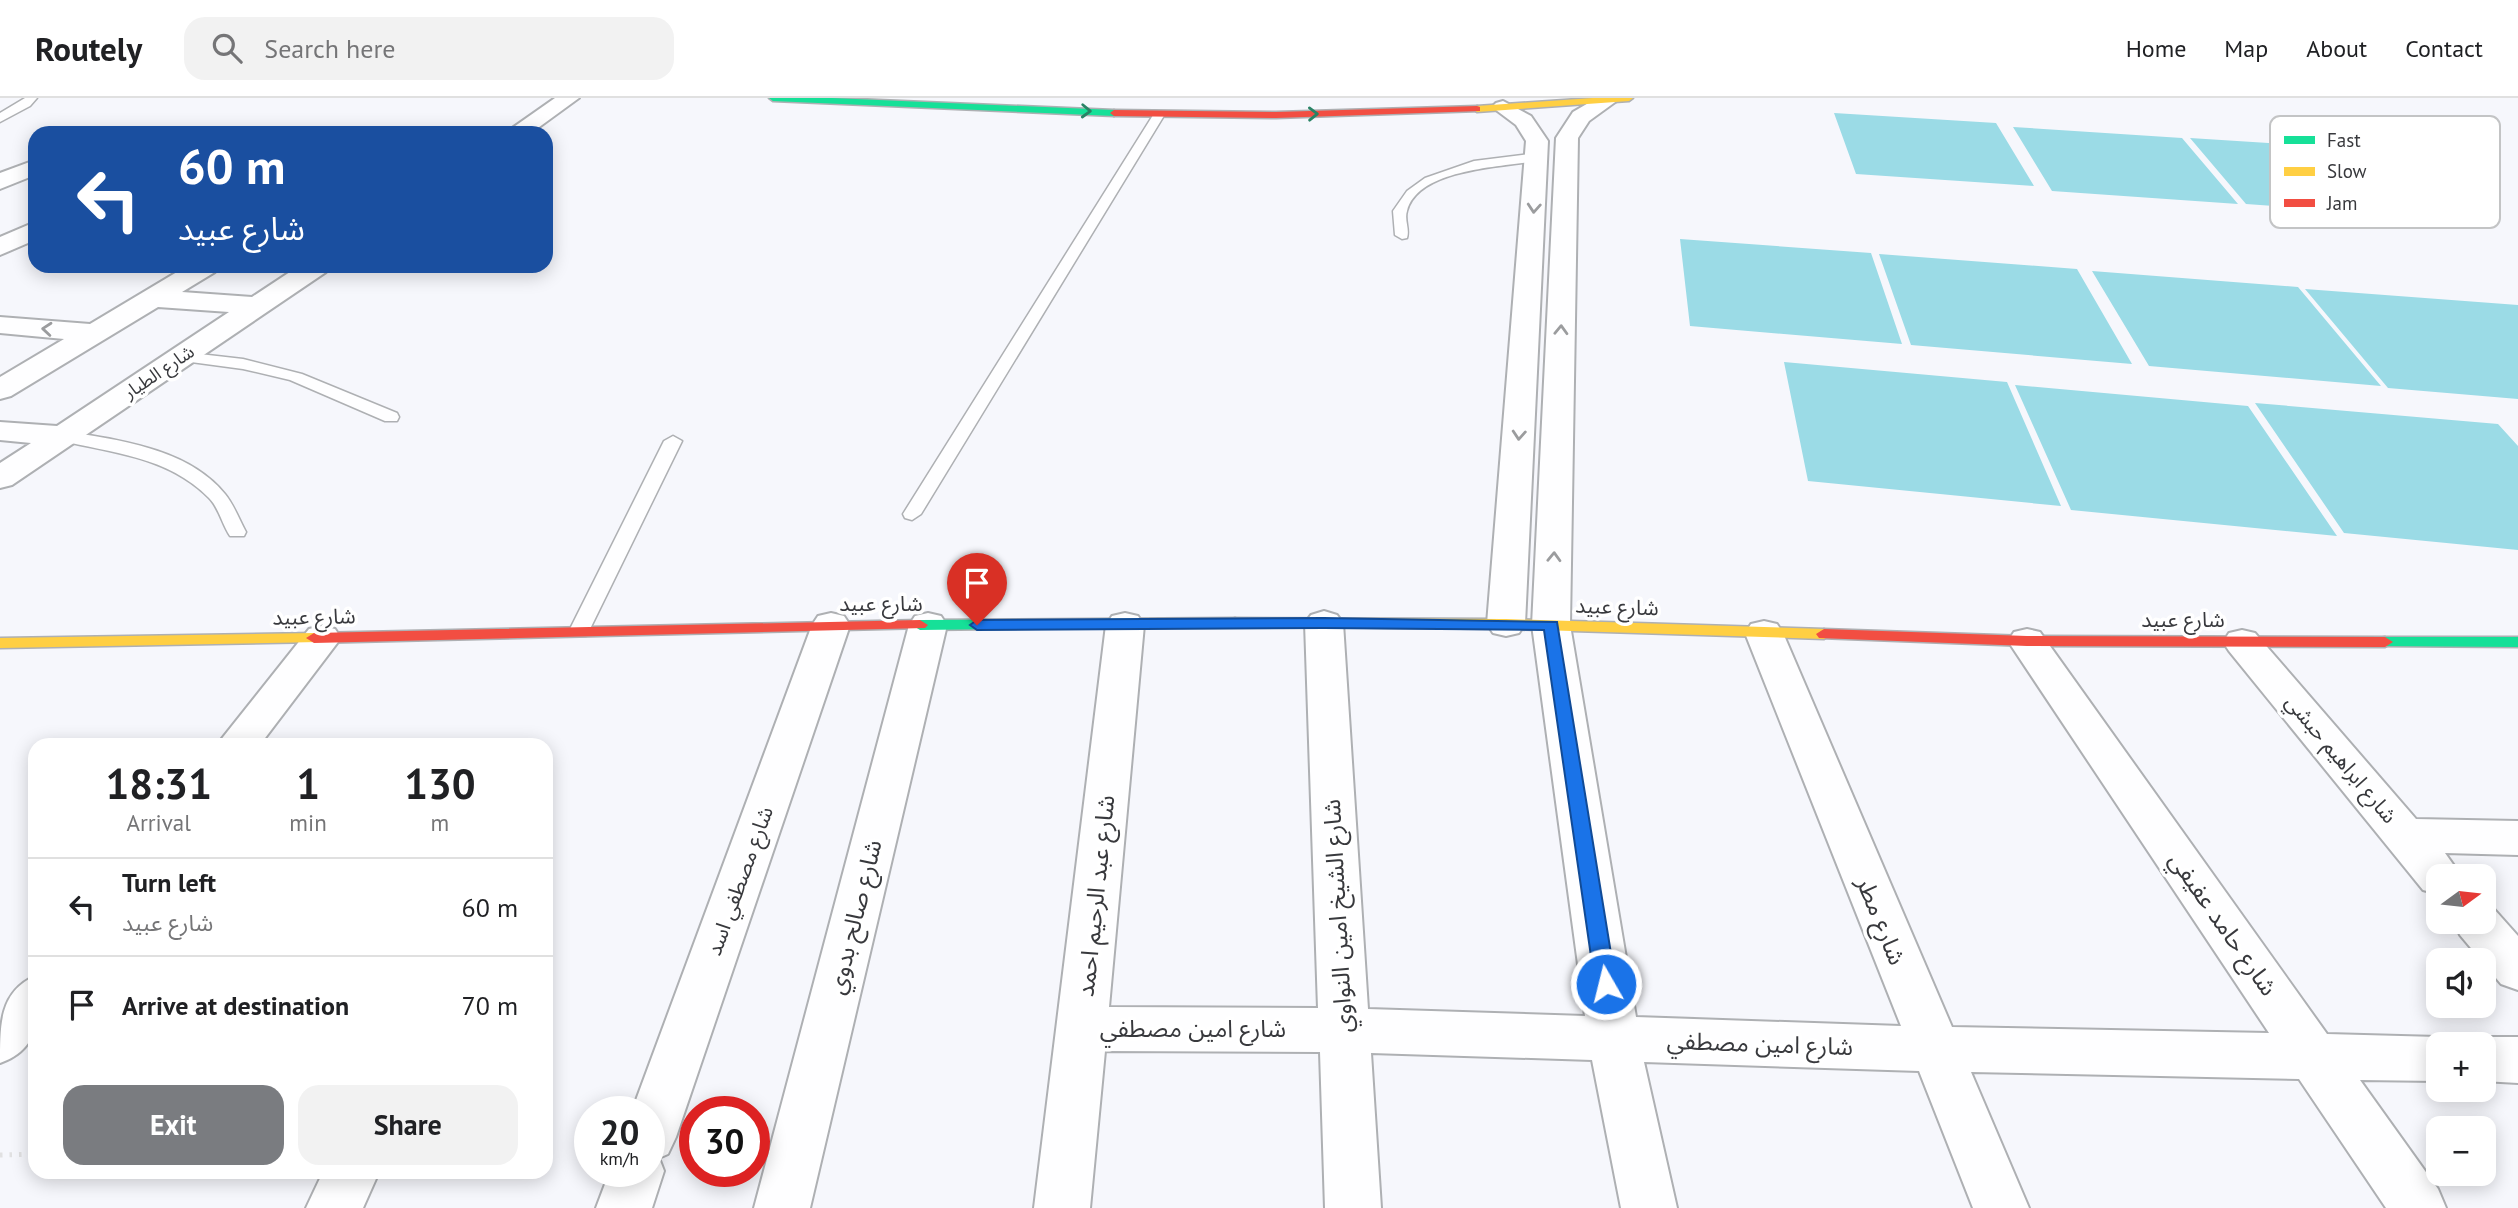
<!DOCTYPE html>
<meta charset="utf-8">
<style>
:root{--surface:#fff;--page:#f2f2f2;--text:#202124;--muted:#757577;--line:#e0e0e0;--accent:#7a7c80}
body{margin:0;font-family:"PT Sans","Noto Sans Arabic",sans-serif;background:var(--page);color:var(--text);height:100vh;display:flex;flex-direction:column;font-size:26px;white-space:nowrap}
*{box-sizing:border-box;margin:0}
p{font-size:23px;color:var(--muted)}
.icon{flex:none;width:38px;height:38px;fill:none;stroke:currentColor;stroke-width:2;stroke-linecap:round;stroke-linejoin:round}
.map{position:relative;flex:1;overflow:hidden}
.sheet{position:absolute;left:28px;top:640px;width:525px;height:441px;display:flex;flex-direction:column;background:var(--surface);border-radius:21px;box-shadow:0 4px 18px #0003}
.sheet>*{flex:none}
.guide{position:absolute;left:28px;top:28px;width:525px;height:147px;border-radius:21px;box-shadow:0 4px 18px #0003;background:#1a4fa0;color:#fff;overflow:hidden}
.needle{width:46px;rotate:75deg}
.fabs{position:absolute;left:2426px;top:766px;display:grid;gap:14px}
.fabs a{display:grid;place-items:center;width:70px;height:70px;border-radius:14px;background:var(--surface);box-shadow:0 4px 18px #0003;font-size:35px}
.speed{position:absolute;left:574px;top:998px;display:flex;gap:14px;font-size:35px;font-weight:700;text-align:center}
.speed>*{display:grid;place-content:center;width:91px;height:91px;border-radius:50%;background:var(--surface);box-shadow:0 4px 18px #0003;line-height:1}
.speed small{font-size:18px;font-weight:400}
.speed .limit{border:10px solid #d22;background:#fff;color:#111}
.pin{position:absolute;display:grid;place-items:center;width:60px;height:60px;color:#fff;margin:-72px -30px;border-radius:50% 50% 50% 0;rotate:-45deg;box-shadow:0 0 7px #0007}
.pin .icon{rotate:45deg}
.me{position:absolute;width:77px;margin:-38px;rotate:352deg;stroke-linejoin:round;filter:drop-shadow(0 0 5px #0008)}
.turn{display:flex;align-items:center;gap:24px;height:147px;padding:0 35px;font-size:32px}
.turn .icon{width:91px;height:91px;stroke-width:2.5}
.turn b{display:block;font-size:49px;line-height:60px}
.eta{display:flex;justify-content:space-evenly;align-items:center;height:119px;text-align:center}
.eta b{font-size:42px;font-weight:700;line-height:49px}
.button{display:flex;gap:14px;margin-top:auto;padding:14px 35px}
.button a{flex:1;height:80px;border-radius:21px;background:var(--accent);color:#fff;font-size:28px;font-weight:700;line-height:80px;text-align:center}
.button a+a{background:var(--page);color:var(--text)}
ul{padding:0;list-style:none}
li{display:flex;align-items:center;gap:21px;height:98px;padding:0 35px;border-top:2px solid var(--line)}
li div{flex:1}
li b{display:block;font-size:26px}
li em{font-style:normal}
header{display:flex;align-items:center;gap:42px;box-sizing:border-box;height:98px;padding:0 35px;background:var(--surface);border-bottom:2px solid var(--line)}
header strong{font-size:33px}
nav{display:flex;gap:38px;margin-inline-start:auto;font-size:24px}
.search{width:490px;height:63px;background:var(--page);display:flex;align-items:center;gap:18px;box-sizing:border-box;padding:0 24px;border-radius:21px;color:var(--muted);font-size:26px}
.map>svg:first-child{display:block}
.water{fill:#9bdbe6}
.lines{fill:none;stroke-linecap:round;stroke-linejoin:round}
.lane-casing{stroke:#aeb0b3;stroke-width:3}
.street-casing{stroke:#aeb0b3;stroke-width:4}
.fast-casing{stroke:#aeb0b3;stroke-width:3}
.slow-casing{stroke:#aeb0b3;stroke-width:3}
.jam-casing{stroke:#aeb0b3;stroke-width:3}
.path{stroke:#e1e1e2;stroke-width:5;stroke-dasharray:2.5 7;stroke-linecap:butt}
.lane{fill:#fefeff;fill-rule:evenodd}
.street{fill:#fefeff;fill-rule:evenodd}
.fast{fill:#16e098;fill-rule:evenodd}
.slow{fill:#ffcf43;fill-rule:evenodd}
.jam{fill:#f24e42;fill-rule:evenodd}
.oneway{stroke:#298466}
.oneway2{stroke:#9b9c9e}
.route{fill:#1a73e8;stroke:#114b97;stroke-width:2}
.labels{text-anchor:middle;stroke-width:7;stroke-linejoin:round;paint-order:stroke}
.far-street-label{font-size:18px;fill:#38393d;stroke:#fff}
.street-label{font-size:21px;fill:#38393d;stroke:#fff}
.near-street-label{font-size:24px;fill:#38393d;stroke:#fff}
.key{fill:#fff;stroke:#c3c4c5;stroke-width:2}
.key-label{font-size:19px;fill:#38393d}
</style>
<header>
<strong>Routely</strong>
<div class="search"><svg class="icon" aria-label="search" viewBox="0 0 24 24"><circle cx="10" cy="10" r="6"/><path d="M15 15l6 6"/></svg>Search here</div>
<nav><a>Home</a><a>Map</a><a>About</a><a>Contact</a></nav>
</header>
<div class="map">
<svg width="2518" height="1110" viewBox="0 0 2518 1110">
<rect width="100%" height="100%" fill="#f6f7fc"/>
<path class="water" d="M1834 15 1996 25 2034 88 1856 76Z
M2013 29 2182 40 2238 106 2052 93Z
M2190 40 2365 51 2438 120 2246 106Z
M1680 141 1871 155 1902 246 1690 228Z
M1879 156 2077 171 2132 266 1911 247Z
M2092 173 2298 189 2381 288 2149 268Z
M2305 191 2518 207V301L2388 290Z
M1784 264 2007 284 2061 408 1808 383Z
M2015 287 2248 308 2337 438 2071 412Z
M2255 305 2498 326 2518 348V452L2344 435Z"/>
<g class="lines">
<g class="lane-casing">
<path id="lane" d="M25 0H37L30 8 0 24V15Z
M1155 14 1165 16 921 416 912 422 905 420 903 416Z
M1537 55 1543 59 1541 62C1508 69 1418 69 1407 113 1404 122 1410 131 1407 140L1402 141 1395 137 1393 113 1407 93 1425 80 1474 63Z
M182 254 243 261 302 276 397 315 399 319 397 323H385L290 282 243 271 176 262 174 259 176 256Z
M64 333C118 342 188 350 225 396 234 407 239 421 246 434L244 438H230C222 426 219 410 209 400 168 358 111 355 58 342L55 338 58 334Z
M673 338 682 343 589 533 586 538H572L569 533 664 343Z"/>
</g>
<g class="street-casing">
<path id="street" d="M555 0H579L531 35H505Z
M1597 0 1618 2 1589 23 1578 40 1570 527 1636 919 1901 928 1745 535 1751 526 1764 523 1777 526 1783 535 1952 929 2269 935 2008 543 2014 534 2027 531 2040 534 2327 936 2438 939 2456 945 2438 947V983L2360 982 2438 1091 2446 1110H2386L2299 981 1971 974 2029 1110H1973L1919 973 1644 964 1677 1110H1621L1592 962 1371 955 1381 1110H1325L1320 954 1105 953 1090 1110H1034L1106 527 1112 518 1125 515 1138 518 1144 527 1109 909 1318 910 1305 525 1311 517 1324 513 1337 517 1343 525 1368 911 1585 918 1532 527 1556 40 1573 14Z
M1503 3 1531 18 1548 43 1525 526 1519 535 1506 538 1493 535 1487 526 1526 43 1516 27 1492 9 1496 5Z
M35 62V77L0 91V75Z
M35 124V142L0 157V139Z
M187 168H219L215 174 182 194 252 199 299 168H330L326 174 12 387 0 390V365L31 345 0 342V324L57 328 229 214 158 209 11 298 0 301V279L64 241 0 235V219L90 226Z
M831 515 844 518 850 527 676 1039 668 1056 659 1060 664 1073 652 1110H596L610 1073H649V1013H632L812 527 818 518Z
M928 515 941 518 947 527 810 1110H754L909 527 915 518Z
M322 528 335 531 341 540 259 648H216L309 531Z
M2242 532 2255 535 2416 721 2518 723V757L2445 755 2462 779H2438V796L2423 792 2229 553 2223 544 2229 535Z
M2483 807 2494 811 2518 838V892L2501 886 2460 837 2454 824H2483Z
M35 878C35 918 44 949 0 965 0 925 0 894 35 878Z
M2483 939H2518V985L2483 983V947H2464Z
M323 1074H379L363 1110H306Z"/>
</g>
<g class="fast-casing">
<path id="fast" d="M769 0H832L1114 12 1118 15 1114 18 773 3Z
M1235 520 1240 522 1243 525 1240 528 920 532 912 527 920 522Z
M2385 539H2518V549L2379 548 2377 544 2379 540Z"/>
</g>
<g class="slow-casing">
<path id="slow" d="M1593 0H1633L1629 3 1477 14 1473 11 1477 8Z
M1235 520 1506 521 1824 531 1832 536 1824 541 1506 531 1230 528 1227 525 1230 522Z
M314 535 322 540 319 544 0 550V540Z"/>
</g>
<g class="jam-casing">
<path id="jam" d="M1477 8 1480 9V13L1276 20 1114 18 1110 15 1114 12 1276 14Z
M920 522 928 527 925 530 314 545 306 540 314 535Z
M1824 531 2027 538 2385 539 2393 544 2385 549 2027 548 1819 540 1816 536Z"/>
</g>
<path class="path" d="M0 1057 35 1056"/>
<use href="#lane" class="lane"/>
<use href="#street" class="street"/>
<use href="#fast" class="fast"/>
<use href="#slow" class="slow"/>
<use href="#jam" class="jam"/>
</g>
<defs><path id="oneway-chevron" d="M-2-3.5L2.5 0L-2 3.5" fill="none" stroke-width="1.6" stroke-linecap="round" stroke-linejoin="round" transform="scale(1.75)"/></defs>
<g class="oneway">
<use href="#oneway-chevron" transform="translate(1086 13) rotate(2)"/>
<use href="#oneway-chevron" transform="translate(1313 16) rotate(-1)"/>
</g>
<g class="oneway2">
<use href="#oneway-chevron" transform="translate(1534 110) rotate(94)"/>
<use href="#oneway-chevron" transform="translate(47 231) rotate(-175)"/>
<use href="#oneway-chevron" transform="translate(1561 232) rotate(-88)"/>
<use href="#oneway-chevron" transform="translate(1519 337) rotate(94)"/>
<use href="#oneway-chevron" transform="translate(1554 459) rotate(-88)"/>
</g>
<path class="route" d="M1324 520 1557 524 1616 886 1613 892 1606 895 1598 892 1595 886 1544 532 1324 530 977 532 970 527 977 522Z"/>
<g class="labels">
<g class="far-street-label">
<text transform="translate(159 274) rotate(-34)" y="6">شارع الطيار</text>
</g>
<g class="street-label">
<text x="881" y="513">شارع عبيد</text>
<text transform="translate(1617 509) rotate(2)" y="7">شارع عبيد</text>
<text transform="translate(314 519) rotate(-1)" y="7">شارع عبيد</text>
<text x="2183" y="529">شارع عبيد</text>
<text transform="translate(2341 661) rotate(50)" y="7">شارع ابراهيم حبشي</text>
<text transform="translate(740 783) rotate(-70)" y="7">شارع مصطفي اسد</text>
</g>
<g class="near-street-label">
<text transform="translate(1096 798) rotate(-84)" y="8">شارع عبد الرحيم احمد</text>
<text transform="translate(1338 818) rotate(-93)" y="8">شارع الشيخ امين النواوي</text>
<text transform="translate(855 819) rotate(-76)" y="8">شارع صالح بدوي</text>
<text transform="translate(1881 823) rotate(68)" y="8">شارع مطر</text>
<text transform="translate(2223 826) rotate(55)" y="8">شارع حامد عفيفي</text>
<text x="1193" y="939">شارع امين مصطفي</text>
<text transform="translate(1760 946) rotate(2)" y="8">شارع امين مصطفي</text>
</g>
</g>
<rect x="2270" y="18" width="230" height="112" rx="10" class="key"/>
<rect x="2284" y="38" width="31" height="8" fill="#16e098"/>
<rect x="2284" y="69" width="31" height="9" fill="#ffcf43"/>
<rect x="2284" y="101" width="31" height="8" fill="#f24e42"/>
<g class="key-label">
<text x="2327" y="49">Fast</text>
<text x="2327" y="80">Slow</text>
<text x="2327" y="112">Jam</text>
</g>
</svg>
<div class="fabs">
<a><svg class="needle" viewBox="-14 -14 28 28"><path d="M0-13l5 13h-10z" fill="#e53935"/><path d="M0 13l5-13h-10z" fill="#757577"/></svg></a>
<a><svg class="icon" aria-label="sound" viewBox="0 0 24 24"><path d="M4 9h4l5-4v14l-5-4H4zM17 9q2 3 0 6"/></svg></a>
<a>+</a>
<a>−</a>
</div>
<div class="speed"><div>20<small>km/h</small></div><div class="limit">30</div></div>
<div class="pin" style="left:977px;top:527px;background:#d93025"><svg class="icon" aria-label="arrive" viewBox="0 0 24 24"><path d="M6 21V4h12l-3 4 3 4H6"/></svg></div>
<svg class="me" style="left:1606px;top:886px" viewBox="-20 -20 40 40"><circle r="17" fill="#1a73e8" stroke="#fff" stroke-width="3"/><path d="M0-11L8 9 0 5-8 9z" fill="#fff"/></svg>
<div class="guide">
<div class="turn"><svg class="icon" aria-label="left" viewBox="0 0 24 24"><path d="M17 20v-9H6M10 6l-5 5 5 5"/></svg><div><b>60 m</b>شارع عبيد</div></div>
</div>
<section class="sheet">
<div class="eta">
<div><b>18:31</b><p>Arrival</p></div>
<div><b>1</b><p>min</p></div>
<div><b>130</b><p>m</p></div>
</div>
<ul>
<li><svg class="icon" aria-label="left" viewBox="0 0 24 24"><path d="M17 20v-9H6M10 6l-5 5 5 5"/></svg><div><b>Turn left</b><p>شارع عبيد</p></div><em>60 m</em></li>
<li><svg class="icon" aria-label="arrive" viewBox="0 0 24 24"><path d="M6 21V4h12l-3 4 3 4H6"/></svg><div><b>Arrive at destination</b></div><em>70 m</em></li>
</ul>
<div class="button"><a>Exit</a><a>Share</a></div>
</section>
</div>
